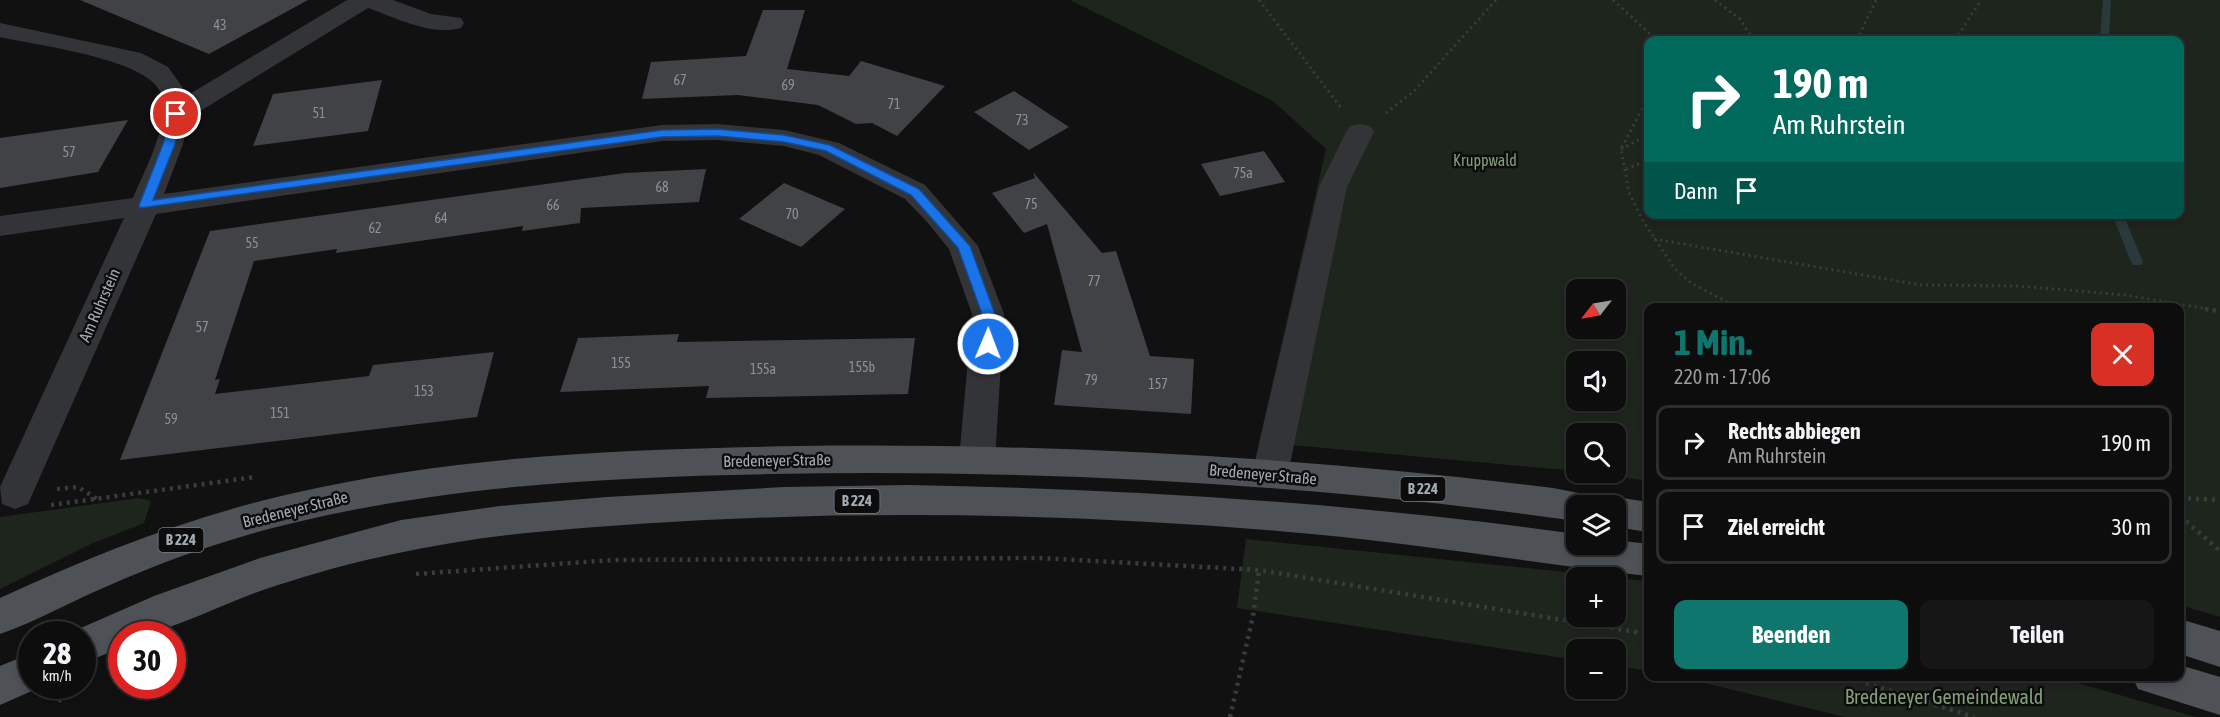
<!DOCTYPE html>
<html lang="de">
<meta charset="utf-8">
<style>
:root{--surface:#0d0d0e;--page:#161617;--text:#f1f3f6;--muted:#9a9c9e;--line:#2d2d2e;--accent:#0f766e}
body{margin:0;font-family:"Asap Condensed",sans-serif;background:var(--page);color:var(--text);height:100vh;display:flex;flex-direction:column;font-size:22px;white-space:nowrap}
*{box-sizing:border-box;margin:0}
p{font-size:20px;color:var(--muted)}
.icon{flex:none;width:33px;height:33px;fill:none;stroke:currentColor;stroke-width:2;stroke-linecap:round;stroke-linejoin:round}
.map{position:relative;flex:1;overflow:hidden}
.drawer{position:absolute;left:1644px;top:303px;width:540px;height:378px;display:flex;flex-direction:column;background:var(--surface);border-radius:12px;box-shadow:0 3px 9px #0003,0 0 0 2px var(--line)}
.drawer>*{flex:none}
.guide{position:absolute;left:1644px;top:36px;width:540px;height:183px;border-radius:12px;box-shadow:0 3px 9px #0003,0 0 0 2px var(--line);background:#00695c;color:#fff;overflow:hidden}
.needle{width:39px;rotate:239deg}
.tools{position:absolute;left:1566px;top:279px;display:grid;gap:12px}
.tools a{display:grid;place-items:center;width:60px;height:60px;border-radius:12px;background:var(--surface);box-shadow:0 3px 9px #0003,0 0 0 2px var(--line);font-size:30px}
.speed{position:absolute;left:18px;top:621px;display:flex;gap:12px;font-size:30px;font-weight:700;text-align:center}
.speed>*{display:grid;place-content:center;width:78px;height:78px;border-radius:50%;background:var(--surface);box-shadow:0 3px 9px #0003,0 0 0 2px var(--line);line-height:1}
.speed small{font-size:15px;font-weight:400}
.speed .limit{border:9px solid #d22;background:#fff;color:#111}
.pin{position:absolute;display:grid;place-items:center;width:51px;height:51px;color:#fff;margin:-26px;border:3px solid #fff;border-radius:50%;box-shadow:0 2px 6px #0007}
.me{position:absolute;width:66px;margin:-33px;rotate:1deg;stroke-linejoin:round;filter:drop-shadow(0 0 4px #0008)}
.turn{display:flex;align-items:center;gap:21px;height:126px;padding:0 30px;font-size:27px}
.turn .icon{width:78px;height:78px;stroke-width:2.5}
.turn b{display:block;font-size:42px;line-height:51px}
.then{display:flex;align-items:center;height:57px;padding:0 30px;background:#0003;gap:12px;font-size:22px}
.round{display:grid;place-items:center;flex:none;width:63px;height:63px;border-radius:12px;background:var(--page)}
.head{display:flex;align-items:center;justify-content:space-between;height:102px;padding:0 30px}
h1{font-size:36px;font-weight:700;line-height:45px;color:var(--accent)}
.cta{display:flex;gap:12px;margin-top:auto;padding:12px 30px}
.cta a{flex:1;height:69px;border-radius:12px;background:var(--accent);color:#fff;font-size:24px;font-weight:700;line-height:69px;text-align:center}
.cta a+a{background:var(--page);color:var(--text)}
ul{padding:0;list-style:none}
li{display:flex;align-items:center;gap:18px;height:75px;margin:0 12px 9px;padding:0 18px;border:3px solid var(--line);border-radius:12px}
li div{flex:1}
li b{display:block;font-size:22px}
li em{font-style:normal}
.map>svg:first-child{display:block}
.green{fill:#1e251d;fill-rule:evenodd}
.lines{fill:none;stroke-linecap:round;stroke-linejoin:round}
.stream{fill:#2a393b;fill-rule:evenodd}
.building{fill:#404245}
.path-far1{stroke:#383c3e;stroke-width:3;stroke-dasharray:2 4;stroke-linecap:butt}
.path{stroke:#383c3e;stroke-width:4.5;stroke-dasharray:3 5;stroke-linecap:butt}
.minor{fill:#323437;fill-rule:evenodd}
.major{fill:#4e5256;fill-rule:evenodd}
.route{fill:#1a73e8;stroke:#114b97;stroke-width:1.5}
.labels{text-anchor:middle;stroke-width:5;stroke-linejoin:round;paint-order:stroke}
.number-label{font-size:14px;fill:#8a9298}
.shield{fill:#0c0c0d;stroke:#757d81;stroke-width:1.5}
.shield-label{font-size:15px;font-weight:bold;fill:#a2adb3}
.park-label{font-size:16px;fill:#839e79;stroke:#0c0c0d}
.street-label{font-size:16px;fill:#a2adb3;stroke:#0c0c0d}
.near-park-label{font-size:20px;fill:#839e79;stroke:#0c0c0d}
</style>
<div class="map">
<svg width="2220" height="717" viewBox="0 0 2220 717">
<rect width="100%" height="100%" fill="#111112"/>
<path class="green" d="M1070 0H2220V617L2180 605V308H1648V481L1595 473 1616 472V434H1576V471L1259 442 1326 149 1273 101ZM1648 40H2180V214H1648ZM1576 290H1616V328H1576ZM1576 362H1616V400H1576Z
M139 498 151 501 144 523 91 544 0 589V517Z
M1246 539 1614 577 1576 578V616H1616V578L1648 581V671L1616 666V650H1576V660L1237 608Z
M1679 677H2057L2196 717H1845Z"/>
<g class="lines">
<path class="stream" d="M2103 0H2111L2109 40H2100Z
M2112 214H2123L2143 262 2141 265H2133L2131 262Z"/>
</g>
<path class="building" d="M80 0H308L209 54Z
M763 10H805L787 69 849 76 861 61 945 86 897 136 872 123 856 124 818 105 738 95 642 99 651 62 746 56Z
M382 80 368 131 253 146 273 94Z
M1014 91 1069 127 1029 150 974 112Z
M128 120 98 172 0 188V138Z
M1264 151 1285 182 1220 196 1201 164Z
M706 169 699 202 581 208 580 223 522 231 523 226 336 253 337 249 254 261 215 380 220 379 215 394 369 376 373 365 494 352 477 417 120 460 210 231 625 173Z
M1033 172 1102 253 1116 251 1150 356 1194 359 1191 414 1054 405 1062 350 1082 352 1047 224 1024 233 992 193 1035 178Z
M784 183 845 209 801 247 739 219Z
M679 334 677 342 915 338 908 394 706 398 709 386 560 392 578 338Z"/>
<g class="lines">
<path class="path-far1" d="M1259 0 1342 109
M1613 0 1650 34 1652 40
M1715 0 1740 19 1753 40
M1857 40 1876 0
M1955 40 1981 0
M1648 98 1621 149 1629 192 1641 218 1675 269 1691 283 1739 308
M1386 113 1415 90 1496 0
M1621 149 1648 135
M1626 169 1648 160
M1654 239 1921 285 2018 286 2125 295 2214 310"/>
<path class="path" d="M2205 309 2220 311
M57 489 78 487 97 499
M2180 498 2220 500
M51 505 255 477
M2180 516 2220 551
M416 574 613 560 1040 558 1259 570 1648 634
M1843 676 1974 717
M58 701 86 687
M1230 717 1253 616 1259 571"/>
<path class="minor" d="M347 0H393L431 14 461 18 464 23 461 28C430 36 397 18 368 8L189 118 183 144 164 194 662 125 717 124 784 130 839 143 925 185 978 246 1004 314 995 460 990 470 977 474 964 470 959 460 972 314 949 249 928 223 905 199 819 155 784 146 717 140 662 141 156 214 28 504 15 509 2 504 0 487 124 218 0 236V216L133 198C146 167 167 131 162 97 156 59 33 45 0 37V23L141 53 168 67 188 95Z
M1360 124 1370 126 1374 132 1347 187 1288 474 1283 484 1270 488 1257 484 1252 474 1319 187 1346 132 1350 126Z"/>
<path class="major" d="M800 446C1051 443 1304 457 1553 488L1589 495 1594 506H1576V521C1315 484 1037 469 773 474 613 477 449 485 293 523 230 538 169 559 110 585 73 600 38 621 0 634V598C95 554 192 516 294 493 459 455 631 449 800 446Z
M908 485C1132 489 1354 503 1576 534V544H1616V540L1648 544V576C1525 562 1402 541 1278 531 1028 510 776 509 526 533 440 542 357 559 275 586 234 599 194 620 152 633 143 636 131 634 122 634V647L82 664V634H67L154 596 260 558 401 520 500 506 607 497 784 487Z
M1616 497 1648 502V532L1616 527V506H1601L1603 501Z
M2180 619 2220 631V667L2180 654Z
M32 653V686H43L0 705V666Z
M2180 665 2220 677V715L2138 689 2132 676H2180Z"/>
</g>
<path class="route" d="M176 111 182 114 175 144 153 200 662 130 717 129 784 135 830 145 919 189 970 246 995 314V344L988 349 981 344 982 314 958 248 911 195 826 151 784 142 717 136 662 137 140 208 139 205 163 144 171 114Z"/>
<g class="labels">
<g class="number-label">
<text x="220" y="30">43</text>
<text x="680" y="85">67</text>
<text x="788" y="90">69</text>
<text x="894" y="109">71</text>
<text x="319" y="118">51</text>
<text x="1022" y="125">73</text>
<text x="69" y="157">57</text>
<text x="1243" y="178">75a</text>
<text x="662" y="192">68</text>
<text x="1031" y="209">75</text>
<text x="553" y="210">66</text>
<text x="792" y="219">70</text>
<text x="441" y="223">64</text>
<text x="375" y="233">62</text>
<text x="252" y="248">55</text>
<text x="1094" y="286">77</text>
<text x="202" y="332">57</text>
<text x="621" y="368">155</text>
<text x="862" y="372">155b</text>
<text x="763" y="374">155a</text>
<text x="1091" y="385">79</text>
<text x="1158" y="389">157</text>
<text x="424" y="396">153</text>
<text x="280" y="418">151</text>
<text x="171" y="424">59</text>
</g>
<g class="shield">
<rect x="1400.5" y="477" width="45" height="24" rx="4.5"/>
<rect x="834.5" y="489" width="45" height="24" rx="4.5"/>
<rect x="158.5" y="528" width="45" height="24" rx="4.5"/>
</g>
<g class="shield-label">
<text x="1423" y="494">B 224</text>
<text x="857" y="506">B 224</text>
<text x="181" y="545">B 224</text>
</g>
<g class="park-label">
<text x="1485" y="166">Kruppwald</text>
</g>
<g class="street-label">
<text transform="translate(99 305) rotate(-66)" y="6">Am Ruhrstein</text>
<text transform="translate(777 460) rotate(-1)" y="6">Bredeneyer Straße</text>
<text transform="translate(1263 474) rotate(5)" y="6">Bredeneyer Straße</text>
<text transform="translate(295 509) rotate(-14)" y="6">Bredeneyer Straße</text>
</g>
<g class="near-park-label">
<text x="1944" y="704">Bredeneyer Gemeindewald</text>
</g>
</g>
</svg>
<div class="tools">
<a><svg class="needle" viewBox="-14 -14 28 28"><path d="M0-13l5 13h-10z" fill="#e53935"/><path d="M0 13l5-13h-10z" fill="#9a9c9e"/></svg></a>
<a><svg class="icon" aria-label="sound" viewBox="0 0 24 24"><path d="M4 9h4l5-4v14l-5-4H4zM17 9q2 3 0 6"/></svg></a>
<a><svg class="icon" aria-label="search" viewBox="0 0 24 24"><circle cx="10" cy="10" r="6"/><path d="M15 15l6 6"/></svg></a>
<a><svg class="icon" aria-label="layers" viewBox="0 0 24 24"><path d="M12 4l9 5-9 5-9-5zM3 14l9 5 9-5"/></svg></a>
<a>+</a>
<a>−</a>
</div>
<div class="speed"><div>28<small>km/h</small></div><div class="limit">30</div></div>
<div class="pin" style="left:176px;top:114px;background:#d93025"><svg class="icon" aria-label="arrive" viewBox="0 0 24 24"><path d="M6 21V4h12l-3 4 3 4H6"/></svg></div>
<svg class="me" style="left:988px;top:344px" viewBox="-20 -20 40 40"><circle r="17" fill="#1a73e8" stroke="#fff" stroke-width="3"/><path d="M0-11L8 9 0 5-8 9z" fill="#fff"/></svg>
<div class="guide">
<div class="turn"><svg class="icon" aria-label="right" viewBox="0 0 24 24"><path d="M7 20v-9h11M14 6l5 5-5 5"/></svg><div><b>190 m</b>Am Ruhrstein</div></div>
<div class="then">Dann<svg class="icon" aria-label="arrive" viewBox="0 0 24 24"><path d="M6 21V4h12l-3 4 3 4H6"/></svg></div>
</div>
<section class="drawer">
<div class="head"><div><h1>1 Min.</h1><p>220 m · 17:06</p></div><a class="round" style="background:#d93025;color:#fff"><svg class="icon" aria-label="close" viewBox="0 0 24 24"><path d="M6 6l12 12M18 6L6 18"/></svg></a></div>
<ul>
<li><svg class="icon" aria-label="right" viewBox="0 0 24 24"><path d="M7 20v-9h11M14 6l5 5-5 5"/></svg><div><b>Rechts abbiegen</b><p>Am Ruhrstein</p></div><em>190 m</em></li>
<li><svg class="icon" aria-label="arrive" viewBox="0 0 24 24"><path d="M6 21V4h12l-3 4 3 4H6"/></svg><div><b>Ziel erreicht</b></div><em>30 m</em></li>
</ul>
<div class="cta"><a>Beenden</a><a>Teilen</a></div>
</section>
</div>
